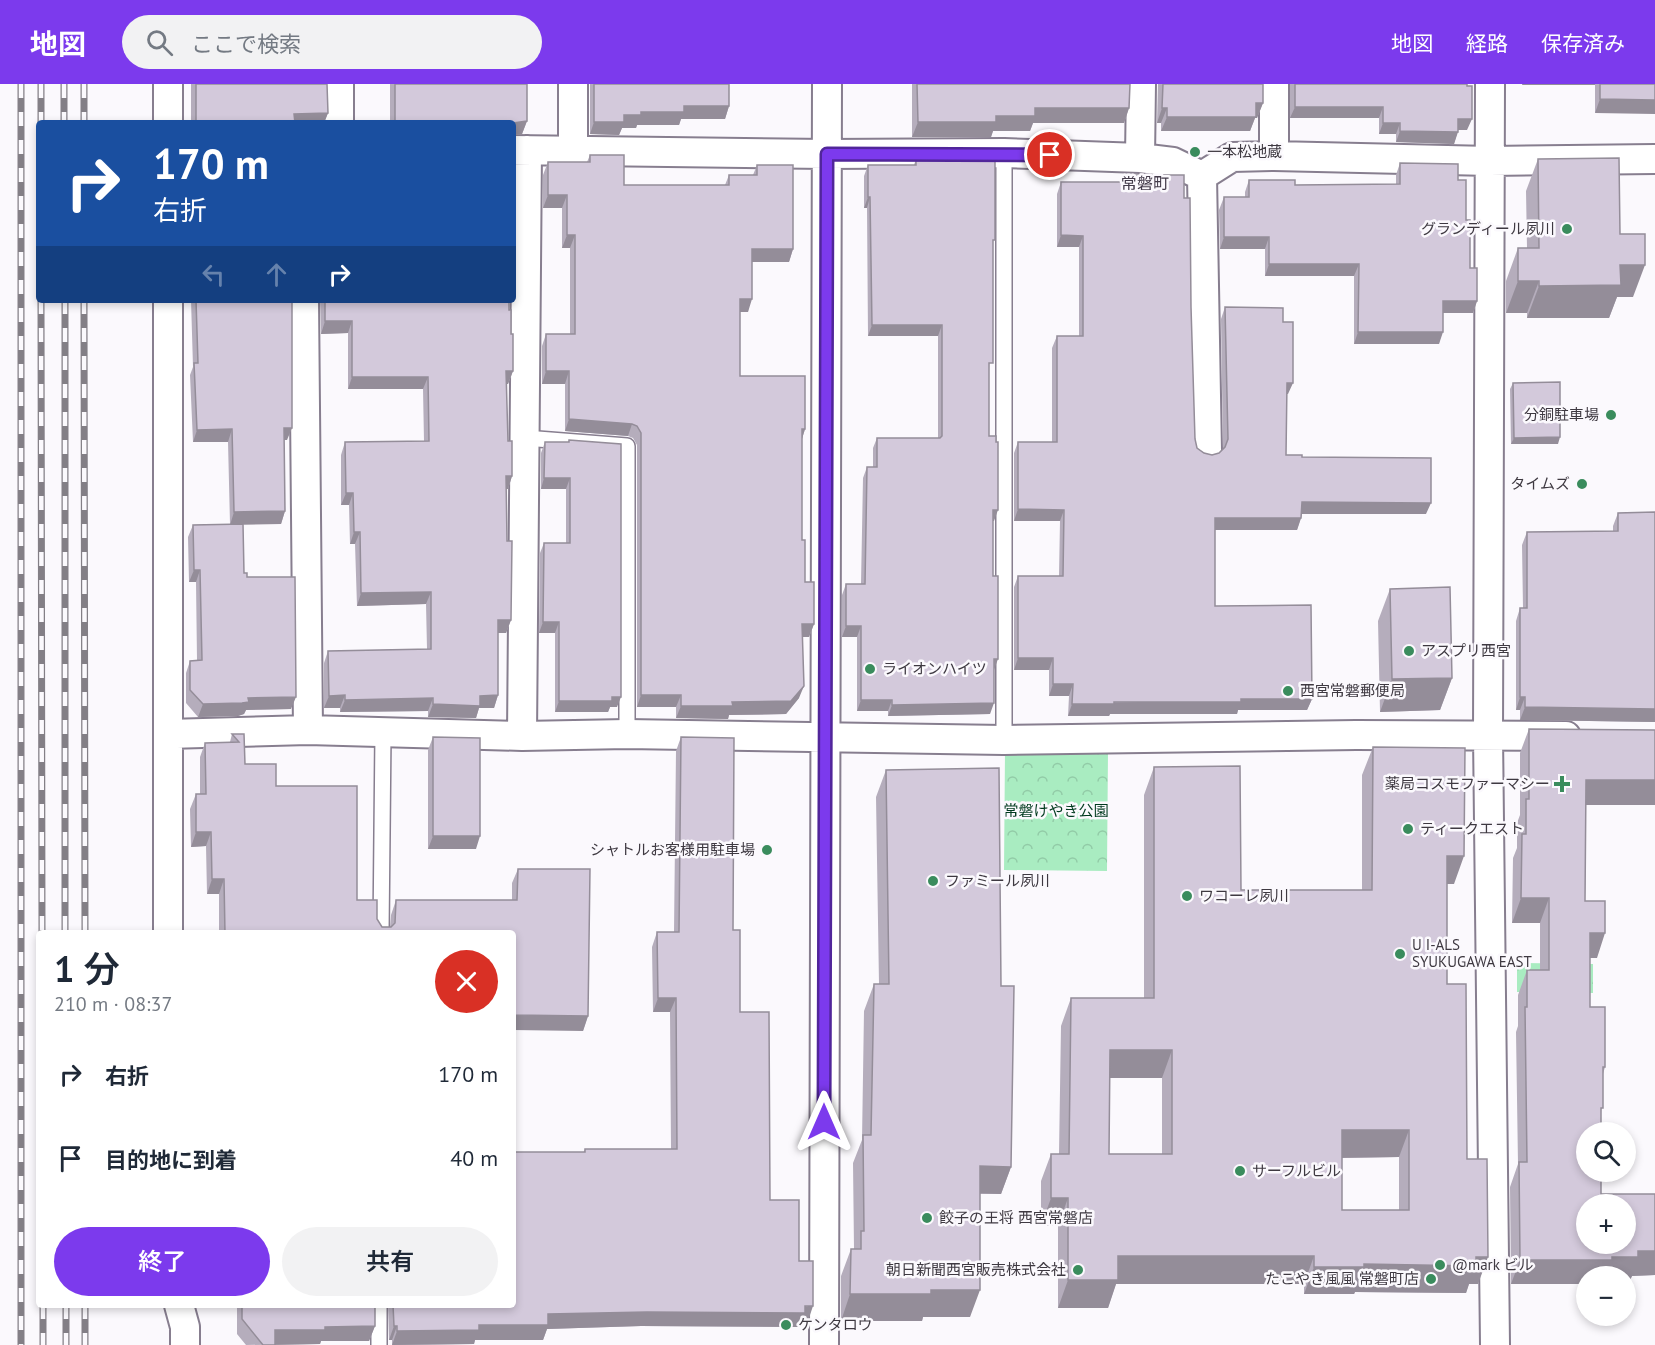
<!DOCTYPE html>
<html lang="ja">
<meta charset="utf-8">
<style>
:root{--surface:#fff;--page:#f2f2f3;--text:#1f2937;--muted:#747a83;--accent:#7c3aed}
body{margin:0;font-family:"PT Sans","Noto Sans JP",sans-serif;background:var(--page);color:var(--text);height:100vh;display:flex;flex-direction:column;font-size:22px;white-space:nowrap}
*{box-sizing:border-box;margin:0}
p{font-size:20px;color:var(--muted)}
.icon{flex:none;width:33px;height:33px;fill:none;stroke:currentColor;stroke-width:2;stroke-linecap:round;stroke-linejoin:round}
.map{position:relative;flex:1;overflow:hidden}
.panel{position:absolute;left:36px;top:846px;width:480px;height:378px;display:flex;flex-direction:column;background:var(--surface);border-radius:6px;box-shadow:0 3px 9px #0003}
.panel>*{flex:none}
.top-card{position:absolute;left:36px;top:36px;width:480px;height:183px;border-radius:6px;box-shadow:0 3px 9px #0003;background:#1a4fa0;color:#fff;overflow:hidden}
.fabs{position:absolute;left:1576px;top:1038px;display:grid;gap:12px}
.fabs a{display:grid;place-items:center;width:60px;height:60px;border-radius:50%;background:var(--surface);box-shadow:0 3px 9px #0003;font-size:30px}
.pin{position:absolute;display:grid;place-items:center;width:51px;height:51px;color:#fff;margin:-26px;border:3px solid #fff;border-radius:50%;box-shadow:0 2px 6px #0007}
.me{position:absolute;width:66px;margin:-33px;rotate:0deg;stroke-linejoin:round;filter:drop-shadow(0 0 4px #0008)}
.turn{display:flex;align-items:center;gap:21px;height:126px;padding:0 18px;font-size:27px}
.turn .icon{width:78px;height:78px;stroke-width:2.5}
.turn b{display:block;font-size:42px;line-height:51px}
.lanes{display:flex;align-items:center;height:57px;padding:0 18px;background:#0003;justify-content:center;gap:30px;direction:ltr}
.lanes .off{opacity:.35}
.round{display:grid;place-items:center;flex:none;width:63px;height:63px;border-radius:32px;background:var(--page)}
.headline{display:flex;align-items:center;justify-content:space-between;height:102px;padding:0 18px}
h1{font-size:36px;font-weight:600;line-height:45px}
.primary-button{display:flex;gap:12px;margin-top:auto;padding:12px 18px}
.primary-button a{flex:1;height:69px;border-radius:36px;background:var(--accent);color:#fff;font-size:24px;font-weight:600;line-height:69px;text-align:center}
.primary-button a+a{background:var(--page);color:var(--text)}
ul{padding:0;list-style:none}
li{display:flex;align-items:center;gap:18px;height:84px;padding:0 18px}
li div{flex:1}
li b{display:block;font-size:22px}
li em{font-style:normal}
header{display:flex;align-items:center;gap:36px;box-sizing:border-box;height:84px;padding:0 30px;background:var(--accent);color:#fff}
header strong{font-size:28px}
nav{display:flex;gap:33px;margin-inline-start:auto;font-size:21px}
.search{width:420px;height:54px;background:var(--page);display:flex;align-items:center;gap:15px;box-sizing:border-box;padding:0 21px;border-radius:33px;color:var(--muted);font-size:22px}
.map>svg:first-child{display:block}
.park{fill:url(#park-crowns)}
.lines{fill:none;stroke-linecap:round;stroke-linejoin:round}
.lane-casing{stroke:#877e8f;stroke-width:18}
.street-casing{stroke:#877e8f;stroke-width:32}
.lane{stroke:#fff;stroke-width:15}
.street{stroke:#fff;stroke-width:28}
.rail-casing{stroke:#837f86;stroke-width:7}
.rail{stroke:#fbf9fd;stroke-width:4.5;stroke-dasharray:14;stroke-linecap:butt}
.wall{fill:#b5adbc;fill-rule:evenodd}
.shaded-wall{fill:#948d99}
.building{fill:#d3c9db;stroke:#948d99;stroke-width:1.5;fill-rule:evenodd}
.route-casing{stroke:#51269a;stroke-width:15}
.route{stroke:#7c3aed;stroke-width:10}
.poi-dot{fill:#3a8c5d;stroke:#fbf9fd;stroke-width:2}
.labels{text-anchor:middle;stroke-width:5;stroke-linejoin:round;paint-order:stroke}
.poi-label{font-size:15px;fill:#3e3941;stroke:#fbf9fd;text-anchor:start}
.park-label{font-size:15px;fill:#003a1e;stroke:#fbf9fd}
.neighbourhood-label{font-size:16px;fill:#433b4a;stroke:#fbf9fd}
</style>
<header>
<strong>地図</strong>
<div class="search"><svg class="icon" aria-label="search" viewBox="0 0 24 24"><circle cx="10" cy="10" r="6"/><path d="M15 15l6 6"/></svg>ここで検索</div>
<nav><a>地図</a><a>経路</a><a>保存済み</a></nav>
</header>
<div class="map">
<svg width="1655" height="1261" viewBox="0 0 1655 1261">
<defs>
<pattern id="park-crowns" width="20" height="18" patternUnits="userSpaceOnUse" patternTransform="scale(1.5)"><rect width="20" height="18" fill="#a9ecc1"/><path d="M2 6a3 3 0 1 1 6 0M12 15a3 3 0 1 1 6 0" fill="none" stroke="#92cba7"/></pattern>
</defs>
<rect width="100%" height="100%" fill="#fbf9fd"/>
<path class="park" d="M1005 667 1108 668 1107 787 1004 786Z
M1517 879 1593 880V909L1517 908Z"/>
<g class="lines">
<g class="lane-casing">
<path id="lane" d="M1004 69V656
M525 354 627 362V650
M381 849 383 649
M379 1261V1221"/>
</g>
<g class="street-casing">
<path id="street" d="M573 0V67
M1490 0 1488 651 1495 1261
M168 39V0
M339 39V0
M513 66 827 70 1004 69 1140 74 1173 78 1202 92 1232 73 1274 72 1490 77 1655 75
M1274 72V0
M1140 74 1141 0
M1202 92 1207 366
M168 216V849
M304 216 308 646
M168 650 308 646 522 652 627 650 1004 656 1356 651 1566 652
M522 652 527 66
M179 1221 185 1243V1261
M824 1261 827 0"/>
</g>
<use href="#lane" class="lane"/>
<use href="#street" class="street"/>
<g class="rail-casing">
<path id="rail" d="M21 0V1261
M41 0V39
M64 0V39
M84 0V39
M41 216 42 849
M65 216V849
M84 216 85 849
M43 1221V1261
M66 1221V1261
M85 1221V1261"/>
</g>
<use href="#rail" class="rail"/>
</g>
<path class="wall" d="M191 0H327L328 29 324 39H191Z
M390 0H527V37L522 50 513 51V39H390Z
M590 0H729V22L725 35H681L679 41H637L636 44H622L619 51 590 50Z
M912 0H1130L1129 24 1124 39H1033L1030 47H993L991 53H912Z
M1158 0H1263V19L1257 34H1255L1250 47H1161V39H1157Z
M1290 0H1467V46H1458L1454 60 1396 58V50H1379V34H1290Z
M1522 0H1655L1595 29V1H1522Z
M590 71 624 101H725L729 91H753L757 81 793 165 789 178H752L748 228H740V292L805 345 802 355V456L805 498 814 540 809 553H803L799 614 786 630 729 631 728 635 676 634V623H637V361L633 354 628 352 565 347V300H542V262L546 250H570V164H562V124H543V91L548 78H587Z
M916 75 993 163 989 288V352L994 437H993V492L994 585 990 630 888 632V627H857V553H842V511L846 500H861L863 394 867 383H873V364L877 354H938V252H868L867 124H864V92L868 81H914Z
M1538 75 1620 150 1633 213H1617L1609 234H1527V229H1506V197L1518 164H1527L1526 107Z
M1400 79 1458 96 1466 136 1470 184 1477 217 1473 229H1443L1439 260H1354V192H1265V165H1220L1219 126 1224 113H1245V108L1249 96 1295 101 1396 100V91Z
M1131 91 1184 114 1191 223 1195 355 1197 364 1204 369 1212 371 1219 369 1223 365 1221 235 1225 223 1283 238 1288 310H1287L1286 371 1302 373 1426 430H1302L1301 434 1297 446H1215V522L1312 615 1307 626H1238L1237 630H1110L1109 632H1068L1069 612H1049V586H1014V503L1018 492H1059L1060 437H1014V369L1018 358H1052V264L1057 252H1079V163H1057V110L1061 98H1129Z
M191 216H292L287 356H284L285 427 281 440H243L244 489 247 493 291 625 246 626 244 630 238 632 198 633 186 619V589L190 577 197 576 196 498H189L188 453 193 441 230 440 228 358H193L190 291 193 283Z
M320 216H509L513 287 508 300H506L508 357 512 392 508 405H506L507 457 511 536 506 549H498V611L494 624H479L476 634 428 633V627L340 628V624H324V579L328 567 427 565 426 520 357 522 355 460H350L349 421H341V371L345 358 424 357 423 305H348V249L321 250Z
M1513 299 1558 360H1511L1510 305Z
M569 356 617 623H610L608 628H555V549H539L540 469 544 459H566V405H541V369L545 358H568Z
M1655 428V638L1520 636V626H1516V537L1520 524H1523L1522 461 1527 448 1613 447V442L1618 429Z
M1390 505 1452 594 1440 626 1380 628 1378 537Z
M1529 645 1655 721H1586L1585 817 1597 874H1590V923L1605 983 1603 990 1601 1029V1110H1655V1191L1632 1192 1629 1198H1626V1192L1587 1200H1511L1510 1103 1518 1080 1516 948 1518 942V911L1527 886H1540V839H1512L1513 774 1517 764V739L1520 731V669Z
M232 650H244L245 680 276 702 357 816 377 835 382 843H390L391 831 396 816H512V799L518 785 588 932 583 947 513 849H219V810H207L206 762 191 763 190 725 196 710H200V673L205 659 230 658Z
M433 653 476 765H428V666Z
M681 653 733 846 740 928 770 1116 799 1177 808 1237H802L799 1243 641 1242 547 1245 543 1256H475L474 1260 392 1261V1256H389L388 1221H513L585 1065H671L670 928H653L652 863 657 848H674L676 667Z
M1373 663 1454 800H1447V900L1467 1075 1478 1200H1469L1466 1209 1355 1208 1354 1210H1304V1200H1116L1108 1224H1058V1142H1041V1097L1051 1070H1059L1061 942 1071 914H1144V711L1154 683 1241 806H1362V691ZM1109 994H1162V1070H1109ZM1399 1073V1126H1342V1074Z
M886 686 1001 902 1011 1083 1001 1110H980L970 1233H923L922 1237H841V1192L851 1165H854L853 1079 862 1056 864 927 874 900H879L876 713Z
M237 1221H375V1242L369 1257H321L320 1260 246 1261 237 1250Z"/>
<path class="shaded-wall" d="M1523 0H1595V1H1522Z
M1600 15 1655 16V30L1595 29Z
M1256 19H1263L1257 34H1255L1250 47H1161L1167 33Z
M684 22H729L725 35H681L679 41H637L636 44H622L619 51 590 50 594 38 641 28Z
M1295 23H1383L1379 34H1290Z
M1035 24H1129L1124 39H1033L1030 47H993L991 53H912L918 38 996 32Z
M1162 24H1167L1161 39H1157Z
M328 29 324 39H291L294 30Z
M1458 35H1472L1467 46H1454Z
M527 37 522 50 513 51V39Z
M1383 39H1400L1396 50H1379Z
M1400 47 1458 48 1454 60 1396 58Z
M548 111H567L562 124H543Z
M868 113H870L867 124H864Z
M567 151H575L570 164H562Z
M1061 151 1083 152 1079 163H1057Z
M1224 153H1269L1265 165H1220Z
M752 165H793L789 178H748Z
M1269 180H1359L1354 192H1265Z
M1620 181H1645L1633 213H1617L1609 234H1527L1539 202Z
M1518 197H1539L1527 229H1506Z
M740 215H752L748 228H735Z
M1443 217H1477L1473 229H1439Z
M325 237H352L348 249 321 250Z
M872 241H942L938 252H868Z
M1358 248H1443L1439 260H1354Z
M506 287H513L508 300H502Z
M546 287H569L565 300H542Z
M352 293H428L423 305H348Z
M1287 299H1293L1288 310H1283Z
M569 335 632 340 628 352 565 347Z
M284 344H292L287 356H279Z
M232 345 228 358H193L197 346Z
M802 345H805L801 358Z
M1560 353 1558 360H1511L1514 354Z
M506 392H512L508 405H501Z
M544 394H570L566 405H541Z
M346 409H353L349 421H341Z
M1302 418 1431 419 1426 430H1297Z
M1018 425 1064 426 1060 437H1014Z
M993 426H998L994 437H989Z
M285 427 281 440 230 441 234 428Z
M1215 434H1301L1297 446H1211Z
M354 448H360L355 460H350Z
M194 486H200L196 498H189Z
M431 508 426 520 357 522 361 509Z
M498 536H511L506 549H494Z
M543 538H559L555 549H539Z
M802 540H814L809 553H798Z
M846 542H861L857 553H842Z
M1018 574H1053L1049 586H1014Z
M994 575H998L994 586Z
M1452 594 1440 626 1380 628 1392 595Z
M1053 600H1073L1069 612H1049Z
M804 602 799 614 786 630 729 631 728 635 676 634 681 622 732 618Z
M345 611 340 624H324L329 612Z
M498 611 494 624H479L476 634 428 633 433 620 480 612Z
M641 611H681L676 623H637Z
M296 613 291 625 246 626 244 630 238 632 198 633 203 620 248 614Z
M612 613H621L617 623H610L608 628H555L559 617Z
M1520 613H1525L1520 626H1516Z
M433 614 428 627 340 628 345 616Z
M1241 615H1312L1307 626H1238L1237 630H1110L1109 632H1068L1072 620Z
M861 616H892L888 627H857Z
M994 619 990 630 888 632 892 621Z
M1525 623 1655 625V638L1520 636Z
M1586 696H1655V721H1577Z
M196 748H211L206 762 191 763Z
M433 752H480L476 765H428Z
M1447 772H1464L1454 800H1437Z
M212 795H224L219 810H207Z
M1521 814H1549L1540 839H1512Z
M1590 849H1605L1597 874H1581Z
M658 914H676L670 928H653Z
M513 931 588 932 583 947 513 946Z
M1110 966H1172L1162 994H1099Z
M1342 1046H1409L1399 1073 1331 1074Z
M980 1082 1011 1083 1001 1110 970 1109Z
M1051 1114H1068L1058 1142H1041Z
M1638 1167H1655V1191L1632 1192 1629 1198H1626V1192H1587V1200H1511L1520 1176 1612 1173Z
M1118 1172H1314L1304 1200H1116L1108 1224H1058L1068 1196Z
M1476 1173H1488L1478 1200H1469L1466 1209 1355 1208 1354 1210H1304L1314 1183Z
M931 1206H980L970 1233H923L922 1237H841L850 1210Z
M813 1222 808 1237H802L799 1243 641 1242 547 1245 543 1256H475L474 1260 392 1261 397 1247 479 1241 548 1230Z
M375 1242 369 1257H321L320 1260 270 1261 275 1246 325 1243Z
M394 1242H397L392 1256H389Z"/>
<path class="building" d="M196 0H327L328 29 294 30 295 39H196Z
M395 0H527V37L513 39H395Z
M594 0H729V22H684V28H641V31H624V38H594Z
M917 0H1130L1129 24H1035V32H996V38H918Z
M1163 0H1263V19H1256V33H1167V24H1162Z
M1295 0H1467V2H1472V35H1458V48L1400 47V39H1383V23H1295Z
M1600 0H1655V16L1600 15Z
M513 69H515V112H513Z
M590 71H624V101H729V91H757V81H793V165H752V215H740V292H805V345H802V456H805V498H814V540H802L804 602 791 617 732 618 733 622H681V611H641V349L637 342 632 340 569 335V287H546V250H575V151H567V111H548V78H590Z
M1619 74 1620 150H1645V181H1620L1621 201 1539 202V197H1518V164H1539L1538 75Z
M916 75H995V156H993V279H989V352H996V358H998V426H993V492H998V575H994V619L892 621V616H861V542H846V500H865L867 383H877V354H940L942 352V241H872L870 113H868V81H916Z
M1400 79 1458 80V96H1466V136H1470V184H1477V217H1443V248H1358L1359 180H1269V153H1224V113H1249V96H1295V101L1400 100Z
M1131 91H1184V114H1190L1191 223 1195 355 1197 364 1204 369 1212 371 1219 369 1225 363 1228 355 1225 223 1283 224V238H1293V299H1287L1286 371H1302V373L1431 374V419L1302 418 1301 434H1215V522L1311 521 1312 615H1241V618H1114V620H1072L1073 600H1053V574H1018V492H1063L1064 426 1018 425V358H1057V252H1083V152L1061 151V98H1131Z
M196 216H292V344H284L285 427 234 428 232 345 197 346 194 279H198Z
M325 216H509V226H511V250H513V287H506L508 357H512V392H506L507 457H512L511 536H498V611L480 612V622L433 620V614L345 616V611L329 612 328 567 431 565V508L361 509 360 448H354L353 409H346L345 358 429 357 428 293H352V237H325Z
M1560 298V353L1514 354 1513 299Z
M569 356 621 360V613H612V617H559V538H543L544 459H570V394H544L545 358H569Z
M1655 428V625L1525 623V613H1520V524H1527V448L1618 447V429Z
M243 440 244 489H247V493H295L296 613 248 614 249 618 242 619 203 620 190 606V577L202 576 200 486H194L193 441Z
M1450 503 1452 594 1392 595 1390 505Z
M1529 645 1655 646V696H1586L1585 817H1605V849H1590V923H1605V983H1603V1024H1601V1048H1587V1088H1601V1110H1655V1167H1638V1173H1612V1176H1520L1519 1078H1527L1525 923H1527V886H1549V814H1521L1522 750H1526V715H1529ZM1587 1120H1626V1160H1587Z
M232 650H244L245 680H276V702H357V816H377V835L382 843H391L395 839 396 816H517L518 785H590L588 932 513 931V849H225L224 795H212L211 748H196V710H206L205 659 239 658Z
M433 653 480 654V752H433Z
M681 653 734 654 733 846H740V928H769L770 1116H799V1177H813V1222H805V1229L647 1228 548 1230V1241H479V1246L397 1247V1242H394L393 1221H513V1068H585V1065H677L676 914H658L657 848H679Z
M1373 663 1465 664 1464 772H1447V900H1466L1467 1075H1487L1488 1173H1476V1182L1364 1180V1183H1314V1172H1118V1196H1068V1114H1051V1070H1069L1071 914H1154V683L1240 682 1241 806H1372ZM1110 966H1172V1070H1109ZM1342 1046H1409V1126H1342Z
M999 684 1001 902H1014L1011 1083 980 1082V1206H931V1210H850L851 1165H861V1147H864L863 1051H871L874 900H889L886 686Z
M242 1221H375V1242L325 1243V1246H275V1261H263L242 1235Z"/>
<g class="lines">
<g class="route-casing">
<path id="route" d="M824 1038 827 70 1050 71"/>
</g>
<use href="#route" class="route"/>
</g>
<g class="poi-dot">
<circle cx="1195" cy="68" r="6"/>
<circle cx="1567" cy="145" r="6"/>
<circle cx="1611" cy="331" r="6"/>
<circle cx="1582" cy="400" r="6"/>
<circle cx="1409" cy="567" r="6"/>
<circle cx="870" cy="585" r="6"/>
<circle cx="1288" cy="607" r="6"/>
<path d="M1559 691h6v6h6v6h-6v6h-6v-6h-6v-6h6z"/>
<circle cx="1408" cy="745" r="6"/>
<circle cx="767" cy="766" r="6"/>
<circle cx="933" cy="797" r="6"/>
<circle cx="1187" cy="812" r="6"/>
<circle cx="1400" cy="870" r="6"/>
<circle cx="1240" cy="1087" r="6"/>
<circle cx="927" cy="1134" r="6"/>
<circle cx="1440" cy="1181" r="6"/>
<circle cx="1078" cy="1186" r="6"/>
<circle cx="1431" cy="1195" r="6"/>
<circle cx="786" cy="1241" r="6"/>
</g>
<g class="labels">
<g class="poi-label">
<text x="1207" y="73">一本松地蔵</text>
<text x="1555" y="150" text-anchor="end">グランディール夙川</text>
<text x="1599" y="336" text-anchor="end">分銅駐車場</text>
<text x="1570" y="405" text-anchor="end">タイムズ</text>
<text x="1421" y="572">アスプリ西宮</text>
<text x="882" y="590">ライオンハイツ</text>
<text x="1300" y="612">西宮常磐郵便局</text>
<text x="1550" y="705" text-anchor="end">薬局コスモファーマシー</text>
<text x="1420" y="750">ティークエスト</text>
<text x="755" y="771" text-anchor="end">シャトルお客様用駐車場</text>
<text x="945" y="802">ファミール夙川</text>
<text x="1199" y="817">ワコーレ夙川</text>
<text x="1412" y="866">U I-ALS<tspan x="1412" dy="17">SYUKUGAWA EAST</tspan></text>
<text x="1252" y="1092">サーフルビル</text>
<text x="939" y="1139">餃子の王将 西宮常磐店</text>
<text x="1452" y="1186">@mark ビル</text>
<text x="1066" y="1191" text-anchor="end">朝日新聞西宮販売株式会社</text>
<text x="1419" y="1200" text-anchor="end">たこやき風風 常磐町店</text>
<text x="798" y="1246">ケンタロウ</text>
</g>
<g class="park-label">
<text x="1056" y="732">常磐けやき公園</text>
</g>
<g class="neighbourhood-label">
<text x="1145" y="105">常磐町</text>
</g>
</g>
</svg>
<div class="fabs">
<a><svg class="icon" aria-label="search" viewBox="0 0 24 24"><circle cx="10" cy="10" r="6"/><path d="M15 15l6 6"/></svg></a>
<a>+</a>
<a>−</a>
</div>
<div class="pin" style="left:1050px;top:71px;background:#d93025"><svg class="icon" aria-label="arrive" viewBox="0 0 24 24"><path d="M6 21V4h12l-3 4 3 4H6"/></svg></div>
<svg class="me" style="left:824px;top:1038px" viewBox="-20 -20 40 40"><path d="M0-17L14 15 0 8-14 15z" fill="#7c3aed" stroke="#fff" stroke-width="4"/></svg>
<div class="top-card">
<div class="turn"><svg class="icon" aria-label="right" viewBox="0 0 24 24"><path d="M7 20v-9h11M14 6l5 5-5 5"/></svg><div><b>170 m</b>右折</div></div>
<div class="lanes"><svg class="icon off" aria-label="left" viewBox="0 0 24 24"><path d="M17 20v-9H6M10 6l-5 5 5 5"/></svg><svg class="icon off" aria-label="ahead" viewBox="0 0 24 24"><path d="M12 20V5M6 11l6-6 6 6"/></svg><svg class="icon" aria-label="right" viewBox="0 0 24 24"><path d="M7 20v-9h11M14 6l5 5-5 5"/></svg></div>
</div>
<section class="panel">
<div class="headline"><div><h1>1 分</h1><p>210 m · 08:37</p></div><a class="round" style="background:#d93025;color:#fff"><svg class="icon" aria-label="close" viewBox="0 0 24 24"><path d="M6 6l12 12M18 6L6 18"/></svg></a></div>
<ul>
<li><svg class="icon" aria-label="right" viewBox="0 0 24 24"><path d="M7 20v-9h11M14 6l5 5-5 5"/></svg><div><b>右折</b></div><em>170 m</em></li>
<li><svg class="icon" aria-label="arrive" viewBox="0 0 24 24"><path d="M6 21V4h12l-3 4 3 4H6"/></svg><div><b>目的地に到着</b></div><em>40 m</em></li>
</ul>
<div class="primary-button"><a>終了</a><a>共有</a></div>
</section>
</div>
